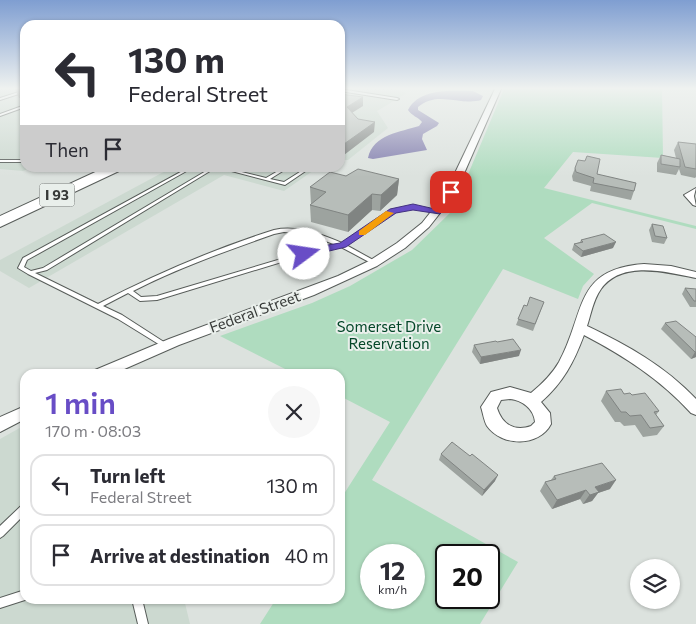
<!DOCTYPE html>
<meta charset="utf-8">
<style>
:root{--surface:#fff;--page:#f7f7f7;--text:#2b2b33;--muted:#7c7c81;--line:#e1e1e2;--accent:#684dc6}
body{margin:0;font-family:Commissioner,sans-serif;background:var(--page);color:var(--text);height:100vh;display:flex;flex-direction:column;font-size:19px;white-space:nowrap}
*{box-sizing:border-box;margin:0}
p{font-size:16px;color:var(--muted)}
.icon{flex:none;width:28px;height:28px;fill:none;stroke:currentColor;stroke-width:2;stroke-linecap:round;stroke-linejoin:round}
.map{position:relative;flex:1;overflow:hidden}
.side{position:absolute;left:20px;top:369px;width:325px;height:235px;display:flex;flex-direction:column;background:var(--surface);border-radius:15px;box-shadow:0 1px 4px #0004}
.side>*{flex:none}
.guide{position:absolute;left:20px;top:20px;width:325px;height:152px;border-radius:15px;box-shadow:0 1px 4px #0004;background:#fff;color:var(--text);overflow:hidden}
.fabs{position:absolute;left:630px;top:559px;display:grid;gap:10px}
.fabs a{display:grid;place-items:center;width:50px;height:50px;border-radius:50%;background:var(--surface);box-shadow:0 1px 4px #0004;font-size:25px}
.speed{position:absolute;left:360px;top:544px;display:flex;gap:10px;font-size:25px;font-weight:700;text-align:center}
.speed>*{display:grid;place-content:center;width:65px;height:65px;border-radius:50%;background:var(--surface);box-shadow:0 1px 4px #0004;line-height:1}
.speed small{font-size:12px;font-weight:400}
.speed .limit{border:2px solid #111;border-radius:8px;background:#fff;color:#111}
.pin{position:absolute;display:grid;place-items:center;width:42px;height:42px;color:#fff;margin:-21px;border-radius:10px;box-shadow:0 2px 8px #0006}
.me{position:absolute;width:55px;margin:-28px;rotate:76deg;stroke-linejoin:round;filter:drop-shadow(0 0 4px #0008)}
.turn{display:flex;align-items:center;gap:18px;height:105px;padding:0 25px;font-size:22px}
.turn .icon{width:65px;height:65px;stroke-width:2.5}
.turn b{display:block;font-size:35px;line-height:42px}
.then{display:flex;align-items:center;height:48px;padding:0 25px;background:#0003;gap:10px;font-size:19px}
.round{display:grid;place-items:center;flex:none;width:52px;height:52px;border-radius:26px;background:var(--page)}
.headline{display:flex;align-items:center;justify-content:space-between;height:85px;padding:0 25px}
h1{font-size:30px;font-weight:600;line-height:38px;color:var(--accent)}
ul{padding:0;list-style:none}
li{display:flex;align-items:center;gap:15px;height:62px;margin:0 10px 8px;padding:0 15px;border:2px solid var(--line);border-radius:15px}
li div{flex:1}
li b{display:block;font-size:19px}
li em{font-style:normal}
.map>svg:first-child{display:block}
.built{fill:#ccd9d0}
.green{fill:#afdcbf;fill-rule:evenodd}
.water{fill:#827eae}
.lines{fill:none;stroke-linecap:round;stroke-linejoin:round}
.lane-casing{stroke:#575c59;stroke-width:2}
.street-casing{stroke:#575c59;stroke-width:2}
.highway-casing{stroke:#575c59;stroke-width:2}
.lane{fill:#fff;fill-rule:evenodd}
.street{fill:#fff;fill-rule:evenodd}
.highway{fill:#fff;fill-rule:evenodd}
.wall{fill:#9da39f}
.shaded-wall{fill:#808482}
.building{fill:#b7bdb9;stroke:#808482}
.route{fill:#684dc6;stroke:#443281}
.slow{fill:#f59e0b}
.labels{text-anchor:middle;stroke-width:4;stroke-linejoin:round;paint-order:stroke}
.shield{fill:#e9efeb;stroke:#6c706e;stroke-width:1}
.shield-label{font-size:14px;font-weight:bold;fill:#373a38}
.street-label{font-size:15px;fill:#373a38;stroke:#e9efeb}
.park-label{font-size:15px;fill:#044729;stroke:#e9efeb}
</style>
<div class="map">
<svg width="696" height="624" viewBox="0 0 696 624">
<rect width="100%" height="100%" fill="#dce2de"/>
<path class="built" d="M0 89H25V168H30L23 171 0 169Z
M340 89H395L407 93 377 111 388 128 348 160H340Z
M171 168H317L284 191 224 175 29 288 0 271V260Z
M25 425V599H184L190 624H0V439Z"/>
<path class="green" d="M504 89H662L663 158 573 152 544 188 696 226V229L592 203 544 238 594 274 583 286 578 299 503 269 372 480 518 562 480 624H260L276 599H340V500L390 422 340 396V374H295L220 336 312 303 350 286 412 250 453 210ZM371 555H414V598H371ZM446 555H489V598H446Z"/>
<path class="water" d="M473 91 483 96 481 100C461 106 437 90 418 107V110L439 123 437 126 423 134 422 139 427 150 373 159 368 158C373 134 401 132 419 126L422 122C418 117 412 116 408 110 420 88 450 91 473 91Z"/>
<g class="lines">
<g class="lane-casing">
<path id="lane" d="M340 89 397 98 399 99 397 100 340 91Z
M25 90V92L0 100V98Z
M25 105V107L0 116V114Z
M0 160H25V162H0Z
M188 168H192L27 260 24 267 31 271 43 268 211 168H215L47 270 35 273 98 304C154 275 214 249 274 230 297 225 321 234 342 243L391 210 413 206 437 211 439 212 437 213 413 208 395 212 346 245 375 261 376 262 375 263H371L341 247 321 250 157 300 140 301 128 293 103 306 122 315 167 344 168 346 167 348H165L118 319 28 274 18 268 23 258ZM284 232 307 234 336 245 318 248 157 296 141 297 133 291C178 268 226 251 274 234Z
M220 168H225L266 178 283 168H287L286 169 270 179 284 182 306 168H310L285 185Z
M25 504V514L3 536 0 538V526L22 505Z
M25 590V599H28L0 608V598Z
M132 599H142L148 624H138Z"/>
</g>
<g class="street-casing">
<path id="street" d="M495 89H501L455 194 429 227 405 248 377 266 314 295 179 345 113 374H93L95 370 169 339 338 276 369 261 397 243 422 223 445 194Z
M696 188 694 196 696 206 693 205 684 195Z
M644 264 671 266 696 272V278C666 272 622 260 601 289 593 300 591 314 587 326 627 345 665 366 696 399V415L691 413C660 379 624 356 584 335 574 362 563 383 541 402L550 413 551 424C539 447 502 447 487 426 484 421 483 413 481 407L491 392 510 387 531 393C542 384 552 374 559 362 586 313 573 269 644 264ZM510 399C522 400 534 409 535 422L531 426C514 432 502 424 497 408L501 400Z
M25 406V419L0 432V417Z"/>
</g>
<g class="highway-casing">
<path id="highway" d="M104 168H121L119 171 0 227V216Z"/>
</g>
<use href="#lane" class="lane"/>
<use href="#street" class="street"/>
<use href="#highway" class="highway"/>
</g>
<path class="wall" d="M15 89H25V98H19Z
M678 142 696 144V177L695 178 681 175 679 169 676 175 657 172V163L661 155 676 158 674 150Z
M578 160 597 174 634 191 631 200 590 191 591 186 573 181 572 176Z
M346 176 399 179 397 195 380 211 372 210 348 232 311 222 310 205 312 204H311L310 187Z
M652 224 667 238 664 244 652 242 649 230Z
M581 240 613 248 581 257 572 250 574 244 580 242Z
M685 288 696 289V307H690L682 294Z
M544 302 533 331 516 325 524 305 527 306Z
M665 323 696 337V357L691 359 661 329Z
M474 345 519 356 480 364 472 352Z
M606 391 632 395 659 411 656 415 664 426 657 435 643 437 635 425 624 426 620 422H615L601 401Z
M441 454 495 481 482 496 439 460Z
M554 476 610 489 598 493 592 501 583 504 580 499 552 509 540 491 545 482 551 480Z"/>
<path class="shaded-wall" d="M363 97V106L347 116V107Z
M375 122 374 132 344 155H340V145Z
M399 179 397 195 380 211 381 195Z
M372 194V210L348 232V215Z
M616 242 613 248 581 257 583 251Z
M521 350 519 356 480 364 481 357Z
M695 352H696V357L691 359Z
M498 475 495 481 482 496 484 490Z
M616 480 610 489 598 493 592 501 583 504 595 487Z
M586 490 580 499 552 509 557 500Z"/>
<path class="building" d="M340 94 363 97 347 107 358 119 375 122 344 144 340 145Z
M678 142 696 144V169L685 167Z
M661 155 680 159V167L661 164Z
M587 156 600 159 597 174 636 183 634 191 593 183 594 178 576 172 575 168 578 160 585 161Z
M358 169 399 179 381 195 372 194 348 215 310 205 326 192 310 187 330 172 346 176Z
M652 224 663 226 667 238 655 236Z
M604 234 616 242 583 251 574 244 583 242 581 240Z
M685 288 696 289V301H694Z
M530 297 544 302 535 324 518 319 524 305 527 306Z
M676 321 696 337V352H695L665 323Z
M513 339 521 350 481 357 474 345 496 341 497 342Z
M621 389 624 394 630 393 632 395 645 393 659 411 654 412 664 426 650 428 641 415 630 416 626 412H621L606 391Z
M452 442 470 456 472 454 498 475 484 490 441 454Z
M602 463 616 480 595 487 599 492 590 495 586 490 557 500 545 482 556 479 554 476Z"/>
<linearGradient id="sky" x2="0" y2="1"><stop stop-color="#7f9ed1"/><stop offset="0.5" stop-color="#eff2f0"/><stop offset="1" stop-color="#eff2f0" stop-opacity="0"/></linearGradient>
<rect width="696" height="177" fill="url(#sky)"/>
<path class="route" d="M448 190 455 192 440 214 413 210 396 213 346 247 304 257 299 254 316 247 340 243 390 209 413 204 435 209Z"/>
<path class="slow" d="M386 211 394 213 365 235H359V231Z"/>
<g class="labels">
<rect class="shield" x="39.5" y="183.5" width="35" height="23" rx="4"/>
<g class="shield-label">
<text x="57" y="200">I 93</text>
</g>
<g class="street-label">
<text transform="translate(255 312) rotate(-20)" y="5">Federal Street</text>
</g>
<g class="park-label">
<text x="389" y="332">Somerset Drive<tspan x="389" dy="17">Reservation</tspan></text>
</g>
</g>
</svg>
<div class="fabs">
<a><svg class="icon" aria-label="layers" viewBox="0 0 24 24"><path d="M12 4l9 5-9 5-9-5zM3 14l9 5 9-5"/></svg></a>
</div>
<div class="speed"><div>12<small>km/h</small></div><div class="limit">20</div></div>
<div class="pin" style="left:451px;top:192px;background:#d93025"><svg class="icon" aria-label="arrive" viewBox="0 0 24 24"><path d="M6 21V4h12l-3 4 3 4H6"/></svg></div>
<svg class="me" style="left:304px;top:254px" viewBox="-20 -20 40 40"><circle r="19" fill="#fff"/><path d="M0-13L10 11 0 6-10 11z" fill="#684dc6"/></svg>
<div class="guide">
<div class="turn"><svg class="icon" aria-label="left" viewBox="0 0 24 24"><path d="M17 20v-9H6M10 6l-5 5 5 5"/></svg><div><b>130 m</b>Federal Street</div></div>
<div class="then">Then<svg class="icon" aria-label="arrive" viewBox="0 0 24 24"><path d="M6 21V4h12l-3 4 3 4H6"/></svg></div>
</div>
<section class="side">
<div class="headline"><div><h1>1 min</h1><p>170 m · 08:03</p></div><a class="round"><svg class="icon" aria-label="close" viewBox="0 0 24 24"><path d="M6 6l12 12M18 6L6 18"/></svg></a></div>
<ul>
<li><svg class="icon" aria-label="left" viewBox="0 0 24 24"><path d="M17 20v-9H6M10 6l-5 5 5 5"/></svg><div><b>Turn left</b><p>Federal Street</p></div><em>130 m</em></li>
<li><svg class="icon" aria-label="arrive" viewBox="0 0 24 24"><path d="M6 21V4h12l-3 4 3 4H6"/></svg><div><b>Arrive at destination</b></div><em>40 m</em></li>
</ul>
</section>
</div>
